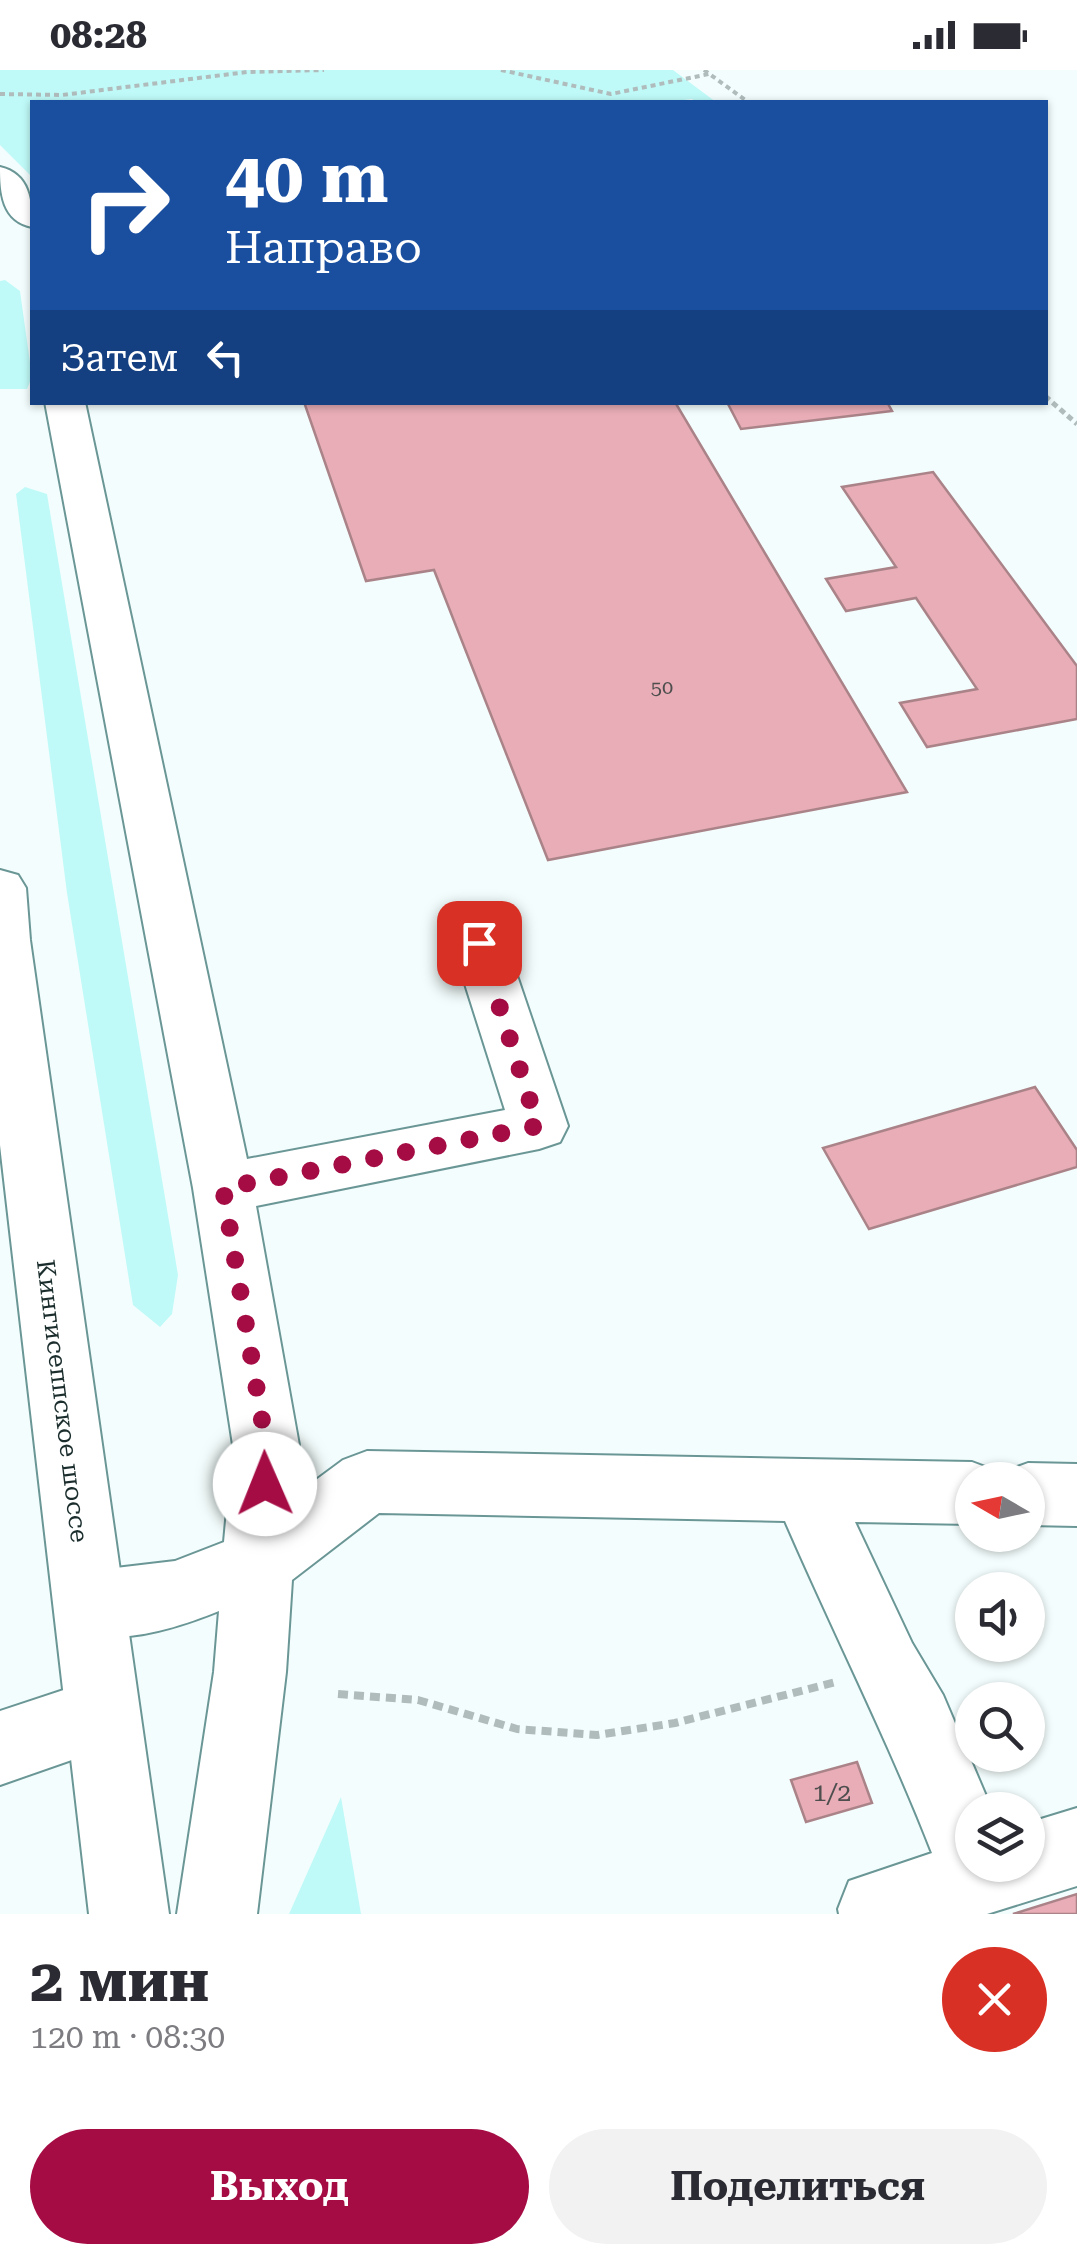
<!DOCTYPE html>
<html lang="ru">
<meta charset="utf-8">
<style>
:root{--surface:#fff;--page:#f2f2f3;--text:#2b2b33;--muted:#7c7c81;--accent:#a50c44}
body{margin:0;font-family:"Roboto Serif",serif;background:var(--page);color:var(--text);height:100vh;display:flex;flex-direction:column;font-size:38px;white-space:nowrap}
*{box-sizing:border-box;margin:0}
p{font-size:32px;color:var(--muted)}
.icon{flex:none;width:55px;height:55px;fill:none;stroke:currentColor;stroke-width:2;stroke-linecap:round;stroke-linejoin:round}
.map{position:relative;height:1844px;overflow:hidden}
.panel{display:flex;flex-direction:column;background:var(--surface);flex:1}
.panel>*{flex:none}
.top-card{position:absolute;left:30px;top:30px;width:1018px;height:305px;border-radius:0px;box-shadow:0 2px 8px #0004;background:#1a4fa0;color:#fff;overflow:hidden}
.needle{width:65px;rotate:279deg}
.tools{position:absolute;left:955px;top:1392px;display:grid;gap:20px}
.tools a{display:grid;place-items:center;width:90px;height:90px;border-radius:50%;background:var(--surface);box-shadow:0 2px 8px #0004;font-size:50px}
.pin{position:absolute;display:grid;place-items:center;width:85px;height:85px;color:#fff;margin:-42px;border-radius:20px;box-shadow:0 5px 15px #0006}
.me{position:absolute;width:110px;margin:-55px;rotate:359deg;stroke-linejoin:round;filter:drop-shadow(0 0 8px #0008)}
.turn{display:flex;align-items:center;gap:35px;height:210px;padding:0 30px;font-size:45px}
.turn .icon{width:130px;height:130px;stroke-width:2.5}
.turn b{display:block;font-size:70px;line-height:85px}
.then{display:flex;align-items:center;height:95px;padding:0 30px;background:#0003;gap:20px;font-size:38px}
.round{display:grid;place-items:center;flex:none;width:105px;height:105px;border-radius:52px;background:var(--page)}
.overview{display:flex;align-items:center;justify-content:space-between;height:170px;padding:0 30px}
h1{font-size:60px;font-weight:700;line-height:75px}
.primary-button{display:flex;gap:20px;margin-top:auto;padding:20px 30px}
.primary-button a{flex:1;height:115px;border-radius:60px;background:var(--accent);color:#fff;font-size:40px;font-weight:700;line-height:115px;text-align:center}
.primary-button a+a{background:var(--page);color:var(--text)}
.status{display:flex;justify-content:space-between;align-items:center;height:70px;padding:0 50px;background:var(--surface);direction:ltr}
.status svg{height:28px;fill:currentColor}
.map>svg:first-child{display:block}
.green{fill:#bffaf8}
.building{fill:#e8adb6;stroke:#aa8389;stroke-width:2.5}
.lines{fill:none;stroke-linecap:round;stroke-linejoin:round}
.minor-casing{stroke:#6a9796;stroke-width:4}
.highway-casing{stroke:#6a9796;stroke-width:4}
.path-far2{stroke:#b0bcbc;stroke-width:4;stroke-dasharray:5 4;stroke-linecap:butt}
.path-far1{stroke:#b0bcbc;stroke-width:5;stroke-dasharray:6 4;stroke-linecap:butt}
.path{stroke:#b0bcbc;stroke-width:8;stroke-dasharray:10 6;stroke-linecap:butt}
.minor{fill:#fff;fill-rule:evenodd}
.highway{fill:#fff;fill-rule:evenodd}
.route{stroke:#a50c44;stroke-width:18;stroke-dasharray:0 32.4}
.labels{text-anchor:middle;stroke-width:8;stroke-linejoin:round;paint-order:stroke}
.number-label{font-size:20px;fill:#4e4e4f}
.street-label{font-size:25px;fill:#1b2e2d;stroke:#fff}
.near-number-label{font-size:25px;fill:#4e4e4f}
</style>
<div class="status"><b>08:28</b><svg viewBox="0 0 49 12"><path d="M0 12V9h3v3zM5 12V6h3v6zM10 12V3h3v9zM15 12V0h3v12zM26 1h20v11H26zM47 4h2v5h-2z"/></svg></div>
<div class="map">
<svg width="1077" height="1844" viewBox="0 0 1077 1844">
<rect width="100%" height="100%" fill="#f4fdfd"/>
<path class="green" d="M0 0H673L716 32H696L692 29 668 32H32V107L0 75Z
M5 210 20 221 32 307 27 319H0V211Z
M25 417 47 424 178 1205 172 1244 160 1257 133 1235 67 823 16 424Z
M341 1727 361 1844H289Z"/>
<path class="building" d="M304 332H675L907 722 548 790 434 500 366 511Z
M727 332H887L892 341 741 359Z
M933 402 1077 596V649L927 677 900 633 977 619 916 528 846 541 826 509 896 497 842 417Z
M1035 1017 1077 1080V1097L869 1159 823 1078Z
M857 1692 872 1733 806 1752 791 1710Z
M1077 1824V1844H1013Z"/>
<g class="lines">
<g class="minor-casing">
<path id="minor" d="M0 97C30 104 32 131 32 157 2 151 0 123 0 97Z
M45 332H85L247 1089 505 1040 452 873 460 859 479 854 498 859 506 873 568 1056 560 1072 539 1079 256 1136 299 1375 297 1424 343 1390 367 1381 972 1392 996 1401 1000 1410H972V1454L855 1452 912 1573 943 1625 992 1740H972V1795H1028V1753L1077 1738V1816L987 1844H839L838 1839 849 1811 932 1783C888 1670 833 1562 785 1451L379 1443 292 1510 286 1602 257 1844H177L214 1602 219 1541C172 1560 113 1578 65 1559L55 1535 65 1511 90 1501 175 1491 224 1472 233 1375 193 1118Z
M1028 1393 1077 1394V1456L1028 1455V1410H1000L1004 1402Z
M103 1607 129 1618 140 1644 129 1670 0 1715V1641Z"/>
</g>
<g class="highway-casing">
<path id="highway" d="M0 800 18 805 26 818 30 870 169 1844H89L0 1075Z"/>
</g>
<path class="path-far2" d="M501 0 611 24 709 4
M704 0 748 32
M0 24 62 25 247 2 324 0"/>
<path class="path-far1" d="M1045 326 1077 354"/>
<path class="path" d="M338 1624 418 1630 517 1659 597 1665 675 1653 836 1612"/>
<use href="#minor" class="minor"/>
<use href="#highway" class="highway"/>
</g>
<g class="lines">
<path class="route" d="M265 1414 266 1374 223 1118 538 1056 479 873"/>
</g>
<g class="labels">
<g class="number-label">
<text x="662" y="624">50</text>
</g>
<g class="street-label">
<text transform="translate(63 1331) rotate(83)" y="9">Кингисеппское шоссе</text>
</g>
<g class="near-number-label">
<text x="832" y="1731">1/2</text>
</g>
</g>
</svg>
<div class="tools">
<a><svg class="needle" viewBox="-14 -14 28 28"><path d="M0-13l5 13h-10z" fill="#e53935"/><path d="M0 13l5-13h-10z" fill="#7c7c81"/></svg></a>
<a><svg class="icon" aria-label="sound" viewBox="0 0 24 24"><path d="M4 9h4l5-4v14l-5-4H4zM17 9q2 3 0 6"/></svg></a>
<a><svg class="icon" aria-label="search" viewBox="0 0 24 24"><circle cx="10" cy="10" r="6"/><path d="M15 15l6 6"/></svg></a>
<a><svg class="icon" aria-label="layers" viewBox="0 0 24 24"><path d="M12 4l9 5-9 5-9-5zM3 14l9 5 9-5"/></svg></a>
</div>
<div class="pin" style="left:479px;top:873px;background:#d93025"><svg class="icon" aria-label="arrive" viewBox="0 0 24 24"><path d="M6 21V4h12l-3 4 3 4H6"/></svg></div>
<svg class="me" style="left:265px;top:1414px" viewBox="-20 -20 40 40"><circle r="19" fill="#fff"/><path d="M0-13L10 11 0 6-10 11z" fill="#a50c44"/></svg>
<div class="top-card">
<div class="turn"><svg class="icon" aria-label="right" viewBox="0 0 24 24"><path d="M7 20v-9h11M14 6l5 5-5 5"/></svg><div><b>40 m</b>Направо</div></div>
<div class="then">Затем<svg class="icon" aria-label="left" viewBox="0 0 24 24"><path d="M17 20v-9H6M10 6l-5 5 5 5"/></svg></div>
</div>
</div>
<section class="panel">
<div class="overview"><div><h1>2 мин</h1><p>120 m · 08:30</p></div><a class="round" style="background:#d93025;color:#fff"><svg class="icon" aria-label="close" viewBox="0 0 24 24"><path d="M6 6l12 12M18 6L6 18"/></svg></a></div>
<div class="primary-button"><a>Выход</a><a>Поделиться</a></div>
</section>
